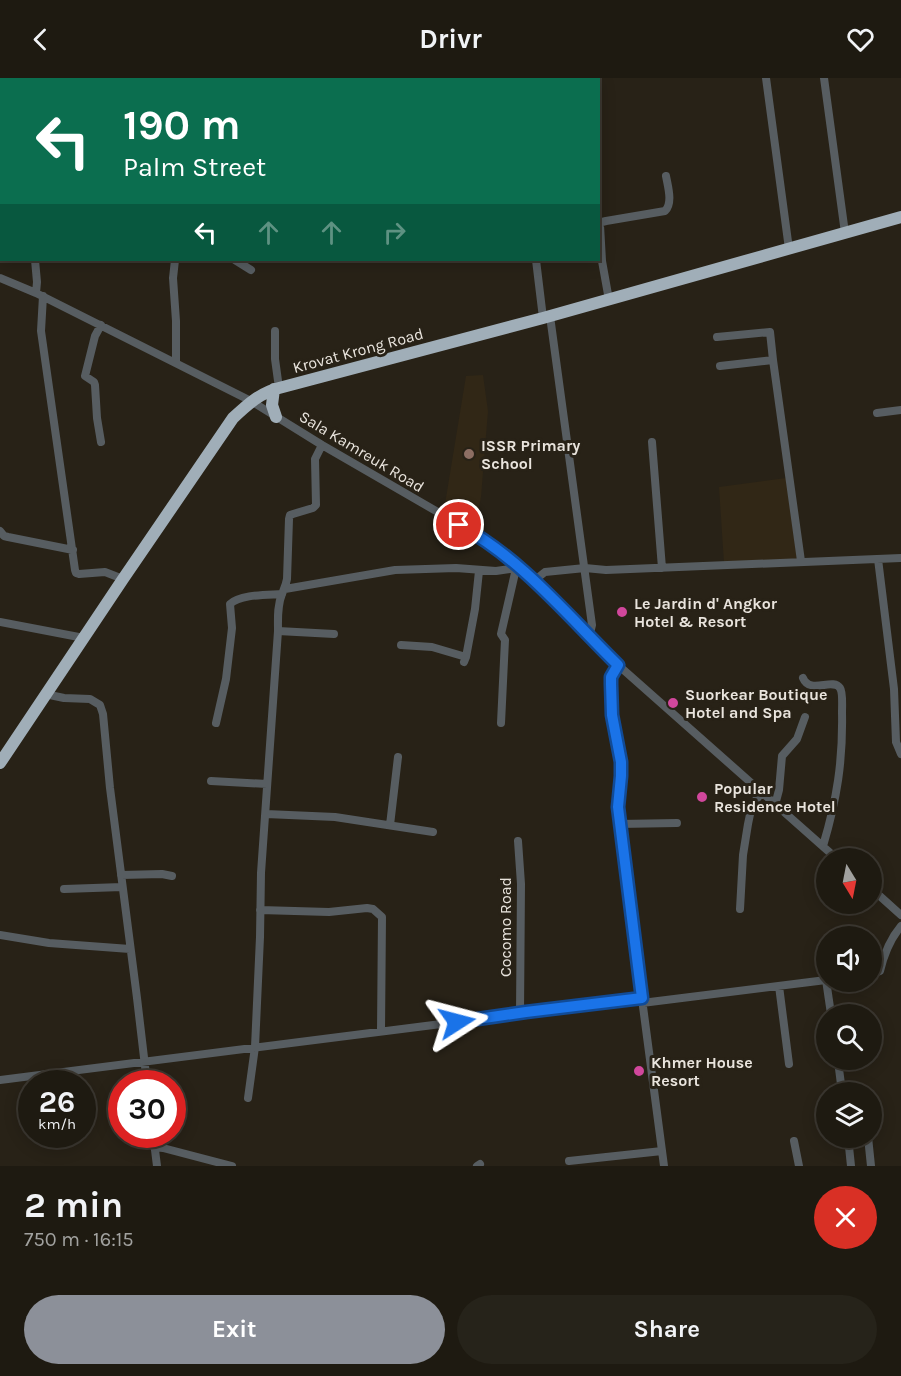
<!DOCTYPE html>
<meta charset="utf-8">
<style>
:root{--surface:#1e1a11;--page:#26231a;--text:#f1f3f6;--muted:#a1a19f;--line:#3c3831;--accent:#8c9099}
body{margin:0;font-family:Karla,sans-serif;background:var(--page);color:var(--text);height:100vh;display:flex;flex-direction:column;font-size:22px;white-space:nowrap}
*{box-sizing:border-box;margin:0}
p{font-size:20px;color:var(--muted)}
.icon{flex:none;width:33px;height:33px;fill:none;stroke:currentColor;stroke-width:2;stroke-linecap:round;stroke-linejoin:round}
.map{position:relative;height:1088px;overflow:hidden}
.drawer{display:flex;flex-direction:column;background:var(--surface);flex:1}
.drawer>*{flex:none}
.top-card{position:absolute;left:0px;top:0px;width:600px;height:183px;box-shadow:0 3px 15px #0003,0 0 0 2px var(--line);background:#0b6e4f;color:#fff;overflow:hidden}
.needle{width:39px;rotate:170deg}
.buttons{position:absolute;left:816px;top:770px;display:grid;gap:12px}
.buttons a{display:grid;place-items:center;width:66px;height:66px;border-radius:50%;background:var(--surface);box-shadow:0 3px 15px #0003,0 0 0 2px var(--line);font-size:30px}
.speed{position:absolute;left:18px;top:992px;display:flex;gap:12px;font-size:30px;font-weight:700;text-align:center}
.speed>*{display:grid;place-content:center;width:78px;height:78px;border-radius:50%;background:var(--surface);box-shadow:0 3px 15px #0003,0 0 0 2px var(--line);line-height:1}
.speed small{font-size:15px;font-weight:400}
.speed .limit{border:9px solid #d22;background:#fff;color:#111}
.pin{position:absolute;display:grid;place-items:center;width:51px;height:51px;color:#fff;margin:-26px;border:3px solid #fff;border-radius:50%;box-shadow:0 2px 6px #0007}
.me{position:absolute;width:66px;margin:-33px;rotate:81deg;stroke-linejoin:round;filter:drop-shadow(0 0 4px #0008)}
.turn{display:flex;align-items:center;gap:21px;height:126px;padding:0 24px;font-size:27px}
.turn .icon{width:78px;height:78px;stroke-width:2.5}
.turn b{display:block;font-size:42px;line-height:51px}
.lanes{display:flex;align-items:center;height:57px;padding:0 24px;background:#0003;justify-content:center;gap:30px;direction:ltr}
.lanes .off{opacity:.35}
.round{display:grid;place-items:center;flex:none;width:63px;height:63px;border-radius:32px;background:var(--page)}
.head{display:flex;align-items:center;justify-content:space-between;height:102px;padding:0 24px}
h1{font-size:36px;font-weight:700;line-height:45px}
.cta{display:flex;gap:12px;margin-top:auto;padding:12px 24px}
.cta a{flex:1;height:69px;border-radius:36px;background:var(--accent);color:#fff;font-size:24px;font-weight:700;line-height:69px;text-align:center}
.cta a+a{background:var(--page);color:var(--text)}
header{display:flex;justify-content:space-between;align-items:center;height:78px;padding:0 24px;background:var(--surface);font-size:27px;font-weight:700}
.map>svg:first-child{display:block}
.built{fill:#312716}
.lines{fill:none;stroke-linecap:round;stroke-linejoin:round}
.minor{stroke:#575d61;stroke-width:8}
.highway{stroke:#a0aeb8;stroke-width:12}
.route-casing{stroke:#114b97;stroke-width:15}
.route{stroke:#1a73e8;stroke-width:10}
.education-dot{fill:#8d6e63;stroke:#282217;stroke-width:2}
.hotel-dot{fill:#d1479c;stroke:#282217;stroke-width:2}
.labels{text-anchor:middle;stroke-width:6;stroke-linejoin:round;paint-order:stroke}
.street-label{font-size:16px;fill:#e9e4dd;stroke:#282217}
.poi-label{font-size:16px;font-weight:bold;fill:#e9e4dd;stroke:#282217;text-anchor:start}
</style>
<header><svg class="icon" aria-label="back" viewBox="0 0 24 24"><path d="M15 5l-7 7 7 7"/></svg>Drivr<svg class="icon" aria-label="heart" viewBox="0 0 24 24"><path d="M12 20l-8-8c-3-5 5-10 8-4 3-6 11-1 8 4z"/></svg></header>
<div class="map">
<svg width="901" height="1088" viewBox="0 0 901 1088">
<rect width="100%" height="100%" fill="#282217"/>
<path class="built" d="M483 297 488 333 481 419 474 455 443 438 466 298Z
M786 400 797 482 724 485 719 409Z"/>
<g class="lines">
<path class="minor" d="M13 0H16
M196 0V2
M256 0 257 2
M325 0V2
M511 0V2
M766 0 789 171
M824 0 845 155
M35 182 37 204 36 215
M175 182 173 200 176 243V284
M235 182 251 192
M536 182 543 240
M0 200 36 215 251 323 322 367 474 455 535 502 618 587 836 780
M43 218 41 253 75 492 76 495 79 496 105 494 123 501
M609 222 602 183 600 147 602 144 606 143 665 133C673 125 668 109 666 98
M550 238 592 547 589 559
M275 253V281L279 310
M717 259 770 254 773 282
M720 288 773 282 801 483
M877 335 901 332
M101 364 97 340 95 307 94 304 85 298 95 258 101 247
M652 364 662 490
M0 453 4 458 8 459 73 472
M878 481 894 611 896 664 901 676
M535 502 545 494 585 490 606 492 901 480
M285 511 395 492 456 490 496 493 510 491 518 489
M0 544 84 560
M278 553 334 556
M401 567 432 569 466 579 464 584
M466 579 475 531 479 493
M618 587 611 599V606L612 637 621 683V698L618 729 622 769 664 1088
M803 600C810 617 833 599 840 610 843 614 842 629 842 634 843 683 837 721 823 768
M45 616 64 620 90 621 100 627 103 636 110 710 137 920 147 1005
M216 645 226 601 232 550 230 526C240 516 268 517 282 516
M501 645 505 562 501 556 515 495 518 489
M211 703 267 706
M775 727 779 712 782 678 797 661 805 639
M266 736 335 739 433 754
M619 746 677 745
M390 747 398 679
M518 763 521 806 520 935
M121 797 162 796 172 798
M64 811 122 809
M872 811 901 837
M740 831 743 777 748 746 752 727 762 714
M260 832 329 834 367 830 373 831 382 839 381 953
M0 857 49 865 130 871
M872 896 880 893C884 876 890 861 901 848
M826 902 831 936
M779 908 789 986
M642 925 826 902
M838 983 842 1014
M0 1002 457 944 520 935 642 920
M864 1013V1014
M248 1020 255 969 260 859 261 795 278 553C278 541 277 528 282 516 284 511 286 507 287 501L289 441 290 437 293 436 313 430 316 427 315 381 322 367
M153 1056 157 1088
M848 1059 851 1088
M868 1059 871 1088
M794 1063 799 1088
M154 1069 163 1070 232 1088
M569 1083 662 1073
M477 1088 480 1086"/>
<path class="highway" d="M274 311 272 327 276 339
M0 685 123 501 233 340C248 326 260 315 279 310L543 240 901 139"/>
</g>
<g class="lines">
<g class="route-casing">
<path id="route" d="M457 944 526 934 642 920 618 729 621 698V684L612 637 611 606V599L618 587C568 538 521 480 459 447"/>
</g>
<use href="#route" class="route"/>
</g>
<circle class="education-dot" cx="469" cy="376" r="6"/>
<g class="hotel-dot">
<circle cx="622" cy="534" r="6"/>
<circle cx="673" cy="625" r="6"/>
<circle cx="702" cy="719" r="6"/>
<circle cx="639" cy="993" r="6"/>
</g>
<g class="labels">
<g class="street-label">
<text transform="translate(358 272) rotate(-15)" y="6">Krovat Krong Road</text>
<text transform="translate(362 373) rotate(31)" y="6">Sala Kamreuk Road</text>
<text transform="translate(505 849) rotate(-90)" y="6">Cocomo Road</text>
</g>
<g class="poi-label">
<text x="481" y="373">ISSR Primary<tspan x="481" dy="18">School</tspan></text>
<text x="634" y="531">Le Jardin d' Angkor<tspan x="634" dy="18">Hotel &amp; Resort</tspan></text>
<text x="685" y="622">Suorkear Boutique<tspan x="685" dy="18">Hotel and Spa</tspan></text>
<text x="714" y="716">Popular<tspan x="714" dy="18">Residence Hotel</tspan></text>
<text x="651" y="990">Khmer House<tspan x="651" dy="18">Resort</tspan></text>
</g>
</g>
</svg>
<div class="buttons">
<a><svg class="needle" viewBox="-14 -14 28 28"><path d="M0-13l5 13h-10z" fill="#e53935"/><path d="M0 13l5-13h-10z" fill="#a1a19f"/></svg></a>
<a><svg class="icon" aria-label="sound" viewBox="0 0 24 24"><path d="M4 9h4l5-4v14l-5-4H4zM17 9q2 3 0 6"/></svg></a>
<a><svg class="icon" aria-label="search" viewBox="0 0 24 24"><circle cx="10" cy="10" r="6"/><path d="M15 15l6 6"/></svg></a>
<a><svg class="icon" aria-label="layers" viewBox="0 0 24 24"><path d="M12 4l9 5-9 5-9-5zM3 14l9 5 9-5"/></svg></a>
</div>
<div class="speed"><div>26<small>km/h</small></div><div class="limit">30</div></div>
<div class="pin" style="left:459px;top:447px;background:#d93025"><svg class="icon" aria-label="arrive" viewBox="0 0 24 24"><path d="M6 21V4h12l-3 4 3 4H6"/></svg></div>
<svg class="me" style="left:457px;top:944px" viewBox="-20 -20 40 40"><path d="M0-17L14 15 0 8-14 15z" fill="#1a73e8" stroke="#fff" stroke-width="4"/></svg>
<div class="top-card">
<div class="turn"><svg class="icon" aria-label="left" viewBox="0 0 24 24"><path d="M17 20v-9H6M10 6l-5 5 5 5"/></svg><div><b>190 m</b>Palm Street</div></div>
<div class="lanes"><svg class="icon" aria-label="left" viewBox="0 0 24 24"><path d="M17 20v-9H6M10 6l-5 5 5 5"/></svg><svg class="icon off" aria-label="ahead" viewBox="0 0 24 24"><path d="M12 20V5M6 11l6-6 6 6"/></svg><svg class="icon off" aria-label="ahead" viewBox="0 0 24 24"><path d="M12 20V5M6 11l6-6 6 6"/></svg><svg class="icon off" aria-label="right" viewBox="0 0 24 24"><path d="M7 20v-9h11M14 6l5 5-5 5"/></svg></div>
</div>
</div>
<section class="drawer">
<div class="head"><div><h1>2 min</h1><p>750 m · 16:15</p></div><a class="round" style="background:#d93025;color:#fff"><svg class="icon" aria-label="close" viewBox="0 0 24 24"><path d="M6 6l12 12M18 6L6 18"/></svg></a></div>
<div class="cta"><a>Exit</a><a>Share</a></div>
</section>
